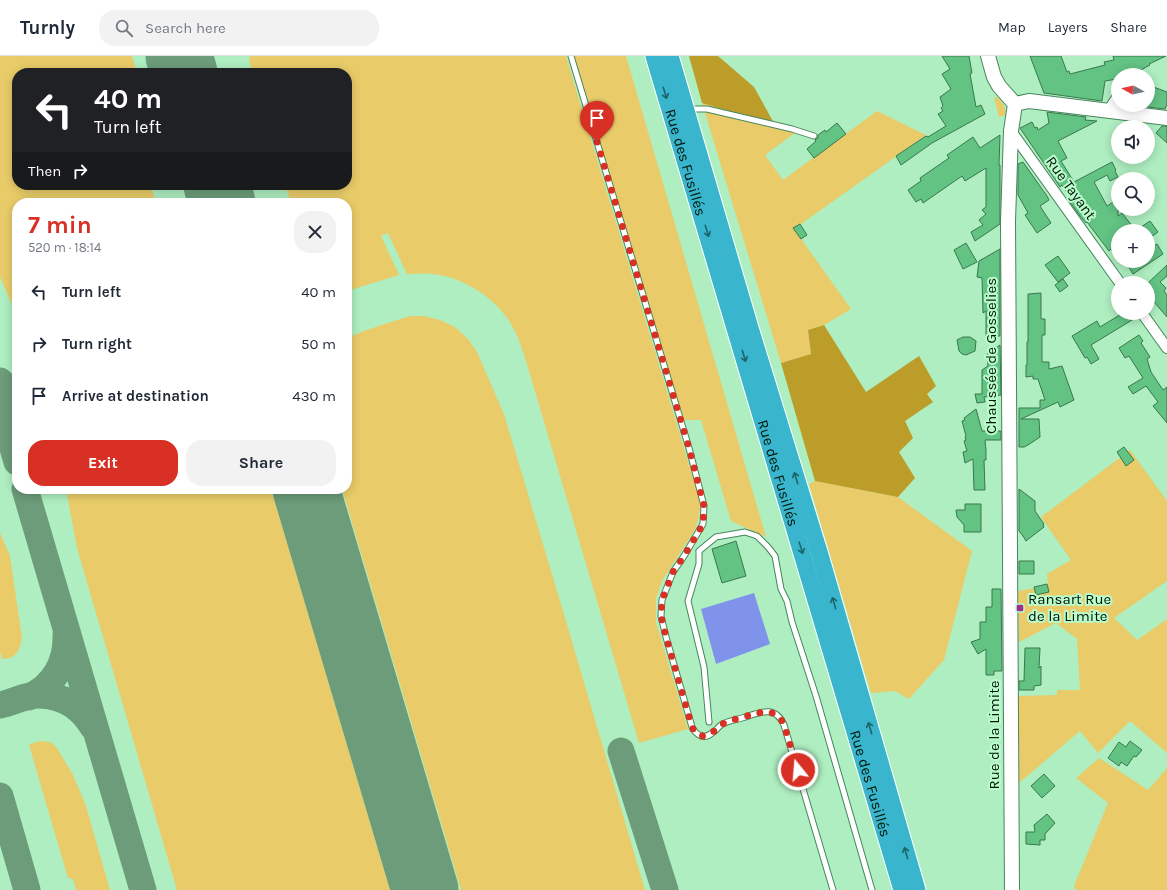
<!DOCTYPE html>
<meta charset="utf-8">
<style>
:root{--surface:#fff;--page:#f2f2f3;--text:#1f2937;--muted:#747a83;--line:#e0e1e3;--accent:#d93025}
body{margin:0;font-family:Karla,sans-serif;background:var(--page);color:var(--text);height:100vh;display:flex;flex-direction:column;font-size:15px;white-space:nowrap}
*{box-sizing:border-box;margin:0}
p{font-size:13px;color:var(--muted)}
.icon{flex:none;width:22px;height:22px;fill:none;stroke:currentColor;stroke-width:2;stroke-linecap:round;stroke-linejoin:round}
.map{position:relative;flex:1;overflow:hidden}
.panel{position:absolute;left:12px;top:142px;width:340px;height:296px;display:flex;flex-direction:column;background:var(--surface);border-radius:16px;box-shadow:0 2px 10px #0003}
.panel>*{flex:none}
.hud{position:absolute;left:12px;top:12px;width:340px;height:122px;border-radius:16px;box-shadow:0 2px 10px #0003;background:#202124;color:#fff;overflow:hidden}
.needle{width:26px;rotate:278deg}
.buttons{position:absolute;left:1111px;top:12px;display:grid;gap:8px}
.buttons a{display:grid;place-items:center;width:44px;height:44px;border-radius:50%;background:var(--surface);box-shadow:0 2px 10px #0003;font-size:20px}
.pin{position:absolute;display:grid;place-items:center;width:34px;height:34px;color:#fff;margin:-41px -17px;border-radius:50% 50% 50% 0;rotate:-45deg;box-shadow:0 0 4px #0007}
.pin .icon{rotate:45deg}
.me{position:absolute;width:44px;margin:-22px;rotate:343deg;stroke-linejoin:round;filter:drop-shadow(0 0 3px #0008)}
.turn{display:flex;align-items:center;gap:14px;height:84px;padding:0 16px;font-size:18px}
.turn .icon{width:52px;height:52px;stroke-width:2.5}
.turn b{display:block;font-size:28px;line-height:34px}
.then{display:flex;align-items:center;height:38px;padding:0 16px;background:#0003;gap:8px;font-size:15px}
.round{display:grid;place-items:center;flex:none;width:42px;height:42px;border-radius:16px;background:var(--page)}
.overview{display:flex;align-items:center;justify-content:space-between;height:68px;padding:0 16px}
h1{font-size:24px;font-weight:700;line-height:30px;color:var(--accent)}
.cta{display:flex;gap:8px;margin-top:auto;padding:8px 16px}
.cta a{flex:1;height:46px;border-radius:16px;background:var(--accent);color:#fff;font-size:16px;font-weight:700;line-height:46px;text-align:center}
.cta a+a{background:var(--page);color:var(--text)}
ul{padding:0;list-style:none}
li{display:flex;align-items:center;gap:12px;height:52px;padding:0 16px}
li div{flex:1}
li b{display:block;font-size:15px}
li em{font-style:normal}
header{display:flex;align-items:center;gap:24px;box-sizing:border-box;height:56px;padding:0 20px;background:var(--surface);border-bottom:1px solid var(--line)}
header strong{font-size:19px}
nav{display:flex;gap:22px;margin-inline-start:auto;font-size:14px}
.search{width:280px;height:36px;background:var(--page);display:flex;align-items:center;gap:10px;box-sizing:border-box;padding:0 14px;border-radius:16px;color:var(--muted);font-size:15px}
.map>svg:first-child{display:block}
.green{fill:#e9cc69}
.forest{fill:#bc9d29}
.water{fill:#8093eb}
.lines{fill:none;stroke-linecap:round;stroke-linejoin:round}
.taxiway{stroke:#6c9c7a;stroke-width:27}
.runway{stroke:#6c9c7a;stroke-width:67}
.building{fill:#62c383;stroke:#3a774f}
.lane-casing{stroke:#48855c;stroke-width:7}
.street-casing{stroke:#48855c;stroke-width:12}
.secondary-casing{stroke:#48855c;stroke-width:16}
.highway-casing{stroke:#fff;stroke-width:19}
.lane{stroke:#fff;stroke-width:5}
.street{stroke:#fff;stroke-width:10}
.secondary{stroke:#fff;stroke-width:14}
.highway{stroke:#39b5cd;stroke-width:17}
.oneway{stroke:#1c656a}
.route{stroke:#d93025;stroke-width:7;stroke-dasharray:0 12.6}
.poi-dot{fill:#9c2f8f;stroke:#bbfccd;stroke-width:1.5}
.labels{text-anchor:middle;stroke-width:4;stroke-linejoin:round;paint-order:stroke}
.street-label{font-size:15px;fill:#001506;stroke:#bbfccd}
.poi-label{font-size:15px;fill:#001506;stroke:#bbfccd;text-anchor:start}
</style>
<header>
<strong>Turnly</strong>
<div class="search"><svg class="icon" aria-label="search" viewBox="0 0 24 24"><circle cx="10" cy="10" r="6"/><path d="M15 15l6 6"/></svg>Search here</div>
<nav><a>Map</a><a>Layers</a><a>Share</a></nav>
</header>
<div class="map">
<svg width="1167" height="834" viewBox="0 0 1167 834">
<rect width="100%" height="100%" fill="#aeeec0"/>
<path class="green" d="M0 0H132L137 17H17V129H151L156 147H17V260L0 221Z
M250 0H566L699 442 700 453 698 464 694 475 662 525 656 543V566L688 673 639 687 526 305C522 292 518 280 511 268 495 241 463 221 432 218 424 217 415 218 407 218L388 177 381 180 399 219 347 235V147H291L285 129H347V17H253L249 4Z
M571 0H626L766 481 731 465 701 364H680Z
M994 41H997C1003 47 1006 50 1005 59L999 61Z
M702 47 770 68 792 73 795 77 765 99 783 124 877 55 926 79 794 173 851 253 824 269 808 274 811 298 781 307Z
M411 260H424L440 264 455 271 468 283 477 296 504 358 563 555 645 834H461L342 433H347V282C368 273 389 266 411 260Z
M1130 394 1167 445V525L1114 562 1137 584 1167 563V697L1130 665 1098 697 1080 675 1019 727 1018 640 1057 639V634H1080L1077 583 1056 567 1019 586 1018 535 1048 530 1047 518 1071 504 1041 461Z
M815 425 898 441 972 495 944 604 909 643 895 635 871 637 809 428Z
M66 433H271L390 834H177L77 492Z
M0 477 10 500 22 582C19 596 17 602 2 603L0 595Z
M39 685 50 686 57 692 73 719 86 750 110 834H76L73 823 68 822 29 689Z
M1099 702 1148 734 1167 712V834H1076L1074 830 1108 747 1076 722Z"/>
<path class="forest" d="M689 0H718L754 31 775 69 702 47Z
M824 269 866 336 919 300 936 330 927 338 933 346 905 365 913 382 899 396 915 422 898 441 815 425 781 307 811 298 808 274Z"/>
<path class="water" d="M754 537 770 588 716 608 701 553Z"/>
<g class="lines">
<path class="taxiway" d="M0 325 6 331 17 338
M0 348 17 406
M25 433 143 834
M29 641C54 630 67 606 66 579
M0 649C10 647 20 642 30 640 46 637 67 642 79 654 85 659 89 665 93 671
M621 695 665 834
M0 740 27 834"/>
<path class="runway" d="M179 0 184 17
M217 129 222 147
M306 433 425 834"/>
</g>
<path class="building" d="M942 0H969L972 17 970 18 976 51 981 49 985 58 932 87 901 109 896 100 926 80 928 81 946 70 938 58 943 55 941 52 943 50 940 41 951 33 942 18 950 13Z
M1030 0H1061L1067 16 1069 15 1070 18 1105 9 1104 6 1114 4 1113 0H1166L1149 8 1150 9 1139 15 1141 19H1117V23L1105 25 1102 45 1044 37Z
M1148 29 1167 36V48L1165 53 1148 51Z
M1047 56 1086 61 1085 64 1097 65 1058 85 1067 102 1061 105 1074 126 1112 106 1116 114 1115 115 1118 121 1110 125 1107 119 1094 126 1107 150 1118 143V160L1122 157 1133 171 1128 175H1118V202L1111 193 1109 195 1087 166 1086 167 1080 160 1070 146 1072 145 1062 129 1060 131 1020 72 1032 66 1035 72 1037 71 1038 74 1049 67Z
M837 67 846 78 814 102 807 93 816 85 815 84 818 82V79L825 74 826 76Z
M1162 70H1167V87L1156 77Z
M1000 79 999 109H1000V168L975 185 971 176 983 169 979 164 986 158 982 154 986 151V112L965 125 962 120 923 147 921 143 916 146 908 134 921 125 920 122 949 102 947 99 973 81 980 92Z
M1023 106 1047 140 1049 144 1040 150 1051 167 1037 177 1025 159 1028 157 1018 139V108Z
M1150 165 1158 176 1151 181 1148 175H1135Z
M800 168 807 179 801 183 793 172Z
M966 187 977 206 963 213 954 194Z
M1157 188 1163 198 1133 218 1125 205H1148V194Z
M1000 193V280H986V255L983 257 982 222 977 221 979 205Z
M1058 200 1070 217 1058 226 1045 209Z
M1167 209V220L1160 226 1166 232 1164 235 1167 239V261L1148 239V227Z
M1063 223 1068 230 1060 236 1055 229Z
M1041 237V263H1045V279H1042V306H1049V313L1062 310 1074 344 1060 351 1058 346 1021 363H1039L1040 381 1028 389 1024 391H1019V352H1040V344H1045L1038 323H1033V320L1026 321V309H1027V286H1028V238Z
M1123 257H1136L1137 261 1091 289 1099 303 1091 308 1087 301 1085 302 1072 280 1097 265 1100 271Z
M1139 279 1143 285 1141 287 1150 301 1147 303 1151 316 1163 334 1167 331V367L1153 350 1158 346 1146 330 1133 338 1128 331 1143 322 1129 300 1125 302 1119 292Z
M963 281H970L976 285 975 295 966 299 962 298 959 295 957 284Z
M1000 289 1001 339 984 341 985 346 977 347 975 338H982V314L988 310 987 298Z
M976 353 982 375H1001V384H985L986 394V404H984L985 434H974L973 403 965 407 963 396 967 395 964 385 966 384 965 381 966 380 962 365 965 364 964 362Z
M1124 391 1134 404 1126 410 1117 396Z
M1019 433 1035 445V455L1044 468 1043 469 1044 471 1026 485 1023 480 1019 475Z
M965 448H981V476H964V469L957 461 956 454H965Z
M736 485 746 520 722 527 712 493Z
M1019 505H1034V518H1019Z
M1047 528 1049 536 1036 539 1034 531Z
M992 533H1001L1002 615H994V619H986V593L978 598 971 586 980 583V566H986V551H992Z
M1025 592H1040L1039 612 1041 610V629L1034 630V634H1019V625H1024Z
M1130 685 1142 694 1136 701 1134 700 1127 710 1121 706 1119 710 1108 702 1119 686 1126 691Z
M1044 718 1055 730 1042 742 1031 730Z
M1047 758 1055 767 1045 778V784H1040V789L1026 788V776H1035L1034 769Z"/>
<g class="lines">
<g class="lane-casing">
<path id="lane" d="M571 0 689 392 704 450 703 468 684 500 673 516 662 544 661 560 666 581 692 671C696 679 704 684 712 677 716 675 718 671 721 669 727 665 735 664 742 662 759 657 775 648 784 669L833 834
M689 55 696 53H707L792 73 814 80
M699 495 716 481 745 476 757 480 768 491 775 500 781 533 787 545 792 566 816 640 872 834
M699 495V508L688 545 704 611 709 666"/>
</g>
<g class="street-casing">
<path id="street" d="M1108 55 1118 40
M1011 75 1120 227
M1142 257 1167 292"/>
</g>
<g class="secondary-casing">
<path id="secondary" d="M988 0 994 21 999 30 1015 48
M1015 48 1029 45 1167 62
M1012 834 1008 165 1011 75 1015 48"/>
</g>
<g class="highway-casing">
<g id="highway">
<path id="s1" d="M654 0 902 834"/>
<path d="M670 0 750 272 820 499 917 834"/>
</g>
</g>
<use href="#lane" class="lane"/>
<use href="#street" class="street"/>
<use href="#secondary" class="secondary"/>
<use href="#highway" class="highway"/>
</g>
<defs><path id="oneway-shaft" d="M-6 0H5M1.5-3L5.5 0L1.5 3" fill="none" stroke-width="1.6" stroke-linecap="round" stroke-linejoin="round"/></defs>
<g class="oneway">
<use href="#oneway-shaft" transform="translate(665 37) rotate(73)"/>
<use href="#oneway-shaft" transform="translate(707 175) rotate(73)"/>
<use href="#oneway-shaft" transform="translate(744 300) rotate(73)"/>
<use href="#oneway-shaft" transform="translate(796 422) rotate(-107)"/>
<use href="#oneway-shaft" transform="translate(801 492) rotate(73)"/>
<use href="#oneway-shaft" transform="translate(834 547) rotate(-106)"/>
<use href="#oneway-shaft" transform="translate(870 672) rotate(-106)"/>
<use href="#oneway-shaft" transform="translate(906 797) rotate(-106)"/>
</g>
<g class="lines">
<path class="route" d="M597 86 689 392 704 450 703 468 684 500 673 516 662 544 661 560 666 581 692 671C695 677 698 680 704 680 712 680 714 674 719 670 725 665 756 657 765 656 775 656 780 660 784 669L798 714"/>
</g>
<rect class="poi-dot" x="1016" y="548" width="8" height="8" rx="2"/>
<g class="labels">
<g class="street-label">
<text dy="5" stroke="none"><textPath href="#s1" startOffset="111">Rue des Fusillés</textPath></text>
<text transform="translate(1071 132) rotate(54)" y="5">Rue Tayant</text>
<text transform="translate(991 300) rotate(-90)" y="5">Chaussée de Gosselies</text>
<text dy="5" stroke="none"><textPath href="#s1" startOffset="435">Rue des Fusillés</textPath></text>
<text transform="translate(994 679) rotate(-90)" y="5">Rue de la Limite</text>
<text dy="5" stroke="none"><textPath href="#s1" startOffset="759">Rue des Fusillés</textPath></text>
</g>
<g class="poi-label">
<text x="1028" y="548">Ransart Rue<tspan x="1028" dy="17">de la Limite</tspan></text>
</g>
</g>
</svg>
<div class="buttons">
<a><svg class="needle" viewBox="-14 -14 28 28"><path d="M0-13l5 13h-10z" fill="#e53935"/><path d="M0 13l5-13h-10z" fill="#747a83"/></svg></a>
<a><svg class="icon" aria-label="sound" viewBox="0 0 24 24"><path d="M4 9h4l5-4v14l-5-4H4zM17 9q2 3 0 6"/></svg></a>
<a><svg class="icon" aria-label="search" viewBox="0 0 24 24"><circle cx="10" cy="10" r="6"/><path d="M15 15l6 6"/></svg></a>
<a>+</a>
<a>−</a>
</div>
<div class="pin" style="left:597px;top:86px;background:#d93025"><svg class="icon" aria-label="arrive" viewBox="0 0 24 24"><path d="M6 21V4h12l-3 4 3 4H6"/></svg></div>
<svg class="me" style="left:798px;top:714px" viewBox="-20 -20 40 40"><circle r="17" fill="#d93025" stroke="#fff" stroke-width="3"/><path d="M0-11L8 9 0 5-8 9z" fill="#fff"/></svg>
<div class="hud">
<div class="turn"><svg class="icon" aria-label="left" viewBox="0 0 24 24"><path d="M17 20v-9H6M10 6l-5 5 5 5"/></svg><div><b>40 m</b>Turn left</div></div>
<div class="then">Then<svg class="icon" aria-label="right" viewBox="0 0 24 24"><path d="M7 20v-9h11M14 6l5 5-5 5"/></svg></div>
</div>
<section class="panel">
<div class="overview"><div><h1>7 min</h1><p>520 m · 18:14</p></div><a class="round"><svg class="icon" aria-label="close" viewBox="0 0 24 24"><path d="M6 6l12 12M18 6L6 18"/></svg></a></div>
<ul>
<li><svg class="icon" aria-label="left" viewBox="0 0 24 24"><path d="M17 20v-9H6M10 6l-5 5 5 5"/></svg><div><b>Turn left</b></div><em>40 m</em></li>
<li><svg class="icon" aria-label="right" viewBox="0 0 24 24"><path d="M7 20v-9h11M14 6l5 5-5 5"/></svg><div><b>Turn right</b></div><em>50 m</em></li>
<li><svg class="icon" aria-label="arrive" viewBox="0 0 24 24"><path d="M6 21V4h12l-3 4 3 4H6"/></svg><div><b>Arrive at destination</b></div><em>430 m</em></li>
</ul>
<div class="cta"><a>Exit</a><a>Share</a></div>
</section>
</div>
